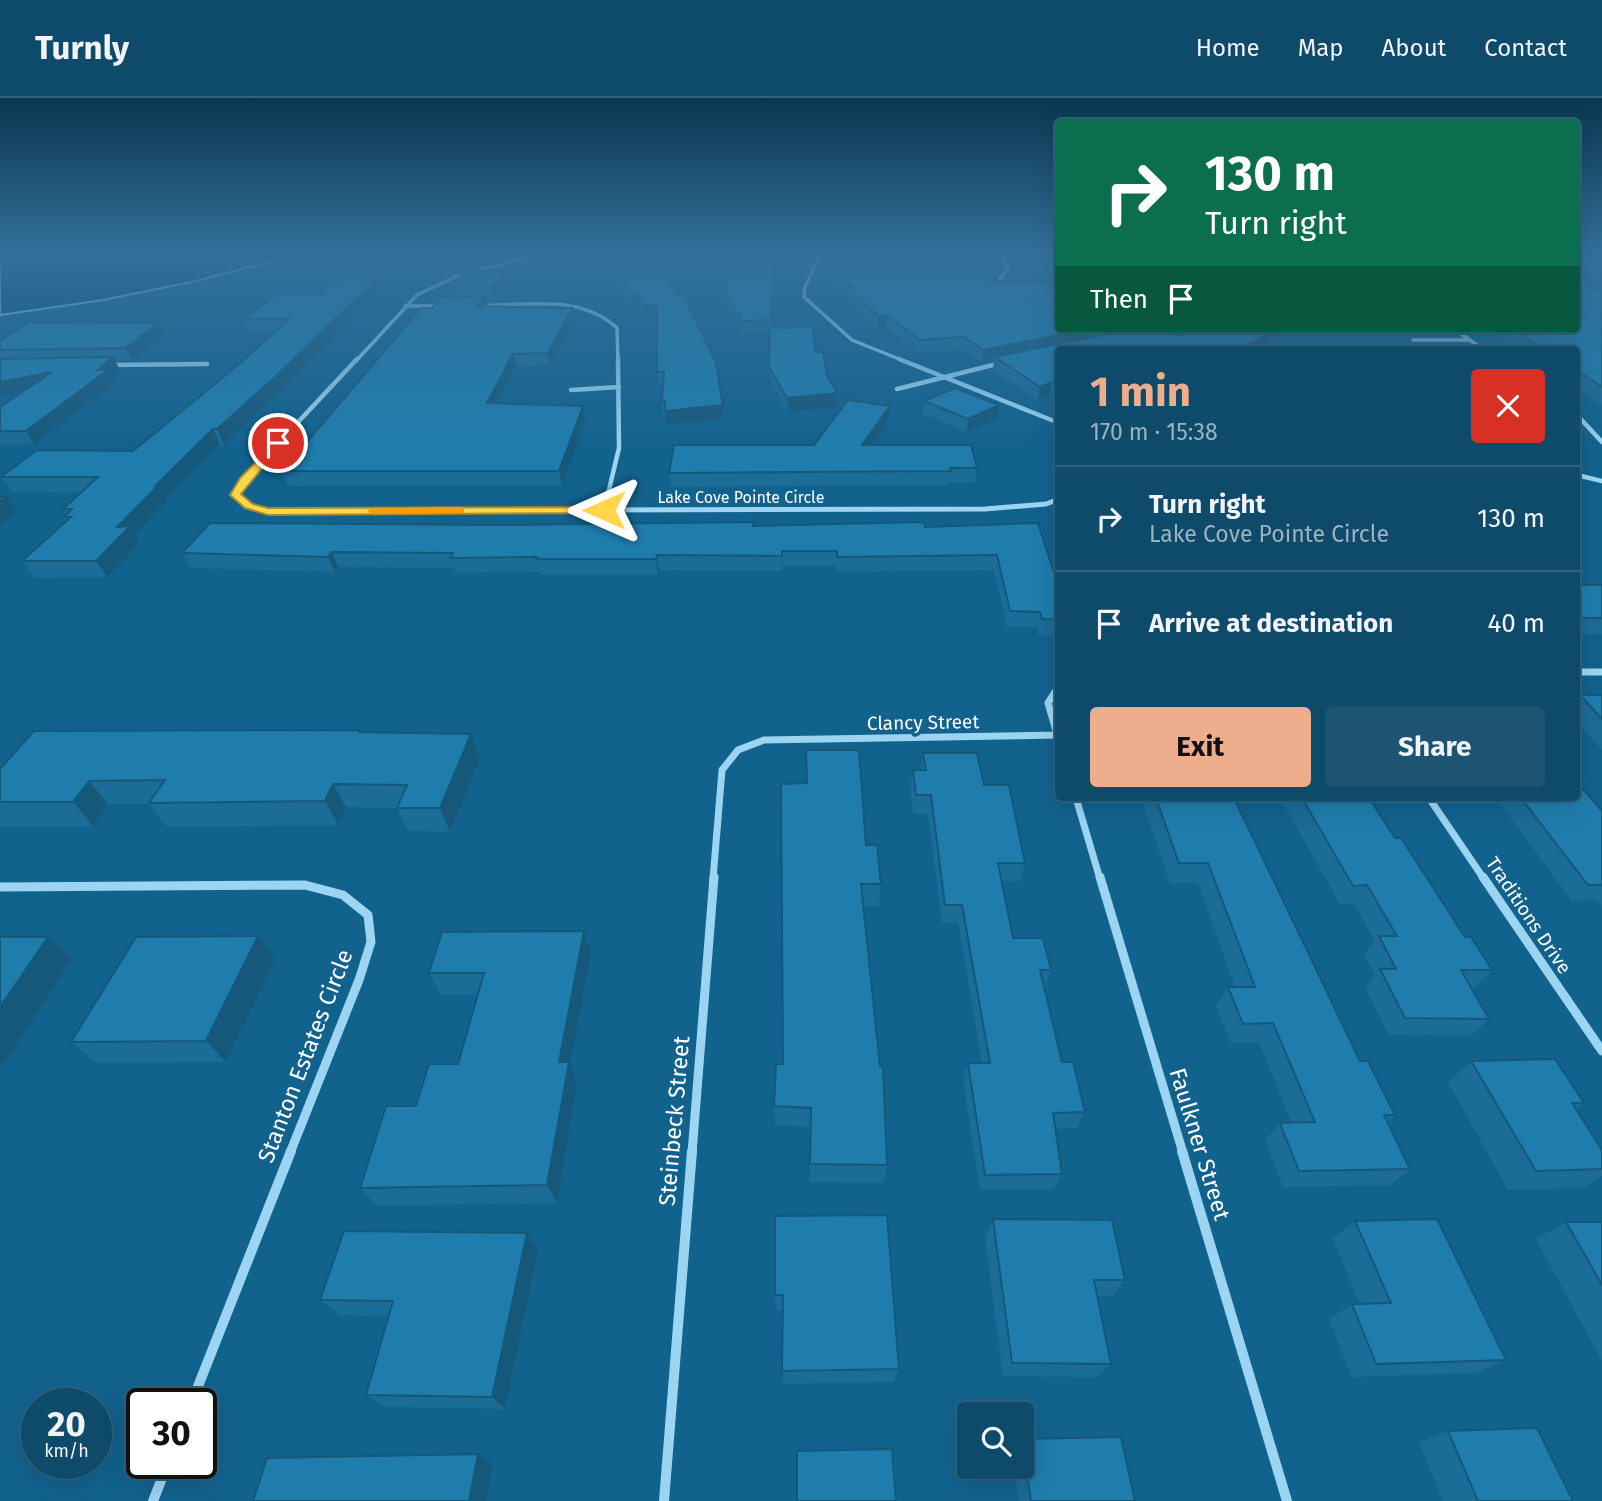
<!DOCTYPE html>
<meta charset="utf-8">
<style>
:root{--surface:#0e4a6a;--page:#1c5472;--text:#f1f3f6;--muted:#9bb3c1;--line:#2e627e;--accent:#eead8d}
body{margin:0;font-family:"Fira Sans",sans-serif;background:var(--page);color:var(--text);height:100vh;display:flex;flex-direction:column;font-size:26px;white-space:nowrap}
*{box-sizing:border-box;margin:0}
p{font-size:23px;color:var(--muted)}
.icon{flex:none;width:38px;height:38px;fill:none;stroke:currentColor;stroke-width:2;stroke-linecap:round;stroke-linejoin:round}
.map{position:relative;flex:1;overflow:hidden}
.side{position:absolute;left:1055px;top:248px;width:525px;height:455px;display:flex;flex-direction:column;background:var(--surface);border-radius:7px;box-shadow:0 7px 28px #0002,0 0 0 2px var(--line)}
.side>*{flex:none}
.banner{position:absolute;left:1055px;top:21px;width:525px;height:214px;border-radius:7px;box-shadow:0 7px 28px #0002,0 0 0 2px var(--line);background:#0b6e4f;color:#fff;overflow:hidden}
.controls{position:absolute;left:957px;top:1304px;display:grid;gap:14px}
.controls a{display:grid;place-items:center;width:77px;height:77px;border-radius:7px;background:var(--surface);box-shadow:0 7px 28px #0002,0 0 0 2px var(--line);font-size:35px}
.speed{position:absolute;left:21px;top:1290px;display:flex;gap:14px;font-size:35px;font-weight:700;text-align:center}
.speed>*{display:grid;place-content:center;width:91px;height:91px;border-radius:50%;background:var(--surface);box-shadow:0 7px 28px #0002,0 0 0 2px var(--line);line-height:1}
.speed small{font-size:18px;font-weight:400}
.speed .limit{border:4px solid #111;border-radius:10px;background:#fff;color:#111}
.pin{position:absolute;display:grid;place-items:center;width:60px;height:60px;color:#fff;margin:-30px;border:4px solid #fff;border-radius:50%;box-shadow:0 2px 7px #0007}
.me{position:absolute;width:77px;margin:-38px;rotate:270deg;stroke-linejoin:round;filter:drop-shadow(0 0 5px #0008)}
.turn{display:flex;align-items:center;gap:24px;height:147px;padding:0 35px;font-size:32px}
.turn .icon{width:91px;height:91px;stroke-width:2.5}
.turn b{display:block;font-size:49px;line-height:60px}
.then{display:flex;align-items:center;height:66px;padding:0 35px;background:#0003;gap:14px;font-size:26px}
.round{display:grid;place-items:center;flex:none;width:74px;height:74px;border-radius:7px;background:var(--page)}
.headline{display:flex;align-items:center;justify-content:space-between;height:119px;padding:0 35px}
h1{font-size:42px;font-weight:700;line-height:52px;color:var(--accent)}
.button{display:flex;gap:14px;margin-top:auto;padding:14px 35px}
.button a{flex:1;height:80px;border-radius:7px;background:var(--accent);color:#111;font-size:28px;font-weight:700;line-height:80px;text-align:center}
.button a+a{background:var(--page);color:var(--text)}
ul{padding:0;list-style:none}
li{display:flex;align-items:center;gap:21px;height:105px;padding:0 35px;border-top:2px solid var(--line)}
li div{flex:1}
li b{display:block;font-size:26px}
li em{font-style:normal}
header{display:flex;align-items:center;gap:42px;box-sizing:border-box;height:98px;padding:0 35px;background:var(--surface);border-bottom:2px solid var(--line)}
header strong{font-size:33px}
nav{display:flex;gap:38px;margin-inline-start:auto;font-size:24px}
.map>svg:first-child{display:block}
.water{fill:#0b486a;stroke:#8dd3f5;stroke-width:2}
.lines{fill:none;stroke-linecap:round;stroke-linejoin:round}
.street-far5{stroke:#9bd5f2;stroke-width:3.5}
.street-far4{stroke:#9bd5f2;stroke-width:4.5}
.street-far3{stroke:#9bd5f2;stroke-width:5}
.street-far2{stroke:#9bd5f2;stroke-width:7}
.street-far1{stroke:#9bd5f2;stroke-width:9}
.street{stroke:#9bd5f2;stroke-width:10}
.wall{fill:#1b6c96}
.shaded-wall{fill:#16587a}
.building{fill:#1f7dae;stroke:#16587a;stroke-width:2}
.route{fill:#ffd54a;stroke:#a68a30;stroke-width:2}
.slow{fill:#f59e0b}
.labels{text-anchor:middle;stroke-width:7;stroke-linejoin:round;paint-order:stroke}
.far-street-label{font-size:16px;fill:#fff;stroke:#12628e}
.street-label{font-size:19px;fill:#fff;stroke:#12628e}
.near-street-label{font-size:23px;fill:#fff;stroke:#12628e}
</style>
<header>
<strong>Turnly</strong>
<nav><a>Home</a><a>Map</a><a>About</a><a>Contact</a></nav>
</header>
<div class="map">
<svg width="1602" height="1403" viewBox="0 0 1602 1403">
<rect width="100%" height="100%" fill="#12628e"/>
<path class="water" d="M0 157H296L196 183 103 202 0 217Z"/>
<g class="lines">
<path class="street-far5" d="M820 157 805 189 804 199 852 242 904 263
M1000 181 1008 170 1002 157
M405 208H442
M478 208C524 207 581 196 617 230L618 263
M1454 231 1484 252
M1413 242H1469
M356 263 417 197 457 178 536 157"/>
<path class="street-far4" d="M899 261 1059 325
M109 267 207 266
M897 291 1001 265
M571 292 619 289
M1577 317 1602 344
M1577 377 1602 383
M236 396 244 382 357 261
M608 396 619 350 618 261"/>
<path class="street-far3" d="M237 394 235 397 249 408 268 413 985 411 1046 406 1059 401
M604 412 608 394"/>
<path class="street-far2" d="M1577 574H1602
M1059 588 1048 605 1059 643
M1076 700 1100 781
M1429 700 1484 781
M713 781 722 672 738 652 764 642 1057 637"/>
<path class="street-far1" d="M1100 779 1183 1055
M1483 779 1602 953
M0 789 305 787 343 797 368 817 371 844 359 882 290 1055
M692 1055 714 779"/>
<path class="street" d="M1182 1053 1287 1403
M191 1306 291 1053
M153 1403 168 1365
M664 1403 692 1053"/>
</g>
<path class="wall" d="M605 157H692V161H655L723 320 667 326 666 316H663L662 303 663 287H659L657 274V218L645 219 640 206 630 207Z
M699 157H775L772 230 815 254 827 279 838 295 837 309 788 314 770 282V235H743L727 207 726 195 729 161H701Z
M841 157H974L988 183 1045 184 1030 157H1059V231L1177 238 1212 235 1213 231H1271L1270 236 1266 248 1059 252V301L1049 297 1038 302 993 272 994 261 982 264 963 252 919 255 886 228 877 229 848 201V196L825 176 826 165H842Z
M1577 161H1602V307L1577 290V252H1519L1485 231H1577Z
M504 173 507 184 494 201H486L487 208 573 210 575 222 550 267 516 268 497 305 583 308 586 321 562 387 288 388 282 373 452 199 450 190Z
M376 181 379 194 280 293 224 346H220L165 401 167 403 135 436 140 445 107 479 34 480 22 463 66 423 64 419 66 417 63 411 81 395 12 394 1 379 133 353 237 268 274 234H250L244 221Z
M158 225 164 237 132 262 115 263 120 272 112 279 115 284 34 346 0 347V309L22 294 0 298V243Z
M924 303 997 320 967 334 922 316Z
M890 308 889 322 871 347 977 370 975 384H949V387L671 389 669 375 814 347Z
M1057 416H1059V444L1054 431Z
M1038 425 1059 491V537H1038L1037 529H1007L994 472 837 474V468H782V473L659 472 658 477H539V474L456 475 454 470 338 469 335 474 191 470 182 455 501 427 925 429Z
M1577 487 1602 488V536H1577Z
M1580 597H1602V652L1577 624V601Z
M362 634 471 636 480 660 450 734 408 733 397 710 346 709 338 727 167 729 149 706H108L93 728H0V671Z
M806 652 866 747 881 786 879 808H864L887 1067 884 1085 810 1084V1029L775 1027 774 1008 783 966 806 685Z
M923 655 984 687 1025 765 1020 783H1002L1013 840 1051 872 1045 890 1062 964 1085 1014 1077 1030 1055 1031 1062 1076 1054 1091 980 1092 963 982 968 965H982L958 825H942L928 716H913L910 691 913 672H921Z
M1141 700H1234L1360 963 1395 1017 1388 1024 1410 1071 1391 1087 1283 1089 1265 1042 1280 1025H1292L1259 944H1230L1216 908 1228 889H1235L1198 785H1170Z
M1280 700H1369L1395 740 1465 839 1492 872 1474 890H1472L1489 921 1471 938 1389 937 1365 889 1375 877 1364 856 1375 843 1354 806H1340Z
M1496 700H1577L1602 713V808L1597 802 1572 803Z
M584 833 591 856 570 967 577 985 557 1105 377 1108 360 1090 416 1008 458 966 477 897H441L429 875Z
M275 861 226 964 96 965 71 944Z
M1471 963 1584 1005 1575 1011 1602 1052V1078L1584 1090 1508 1092 1448 984Z
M775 1118 899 1271 894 1284 783 1286V1212H776L775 1197Z
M993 1121 1125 1182 1112 1198H1097L1111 1266 1097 1279 1003 1278 985 1139Z
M1355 1123 1506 1262 1476 1275 1352 1279 1329 1221 1352 1206H1360L1333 1140Z
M1566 1124H1602V1263L1536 1141Z
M527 1135 538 1152 505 1311 385 1309 366 1297 389 1218 340 1217 320 1202Z
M1448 1333 1573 1403H1443L1419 1344Z
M1022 1341 1135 1403H1019L1014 1368H1022Z"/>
<path class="shaded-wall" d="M774 157H775L772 234 771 222Z
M504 173 507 184 494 201 492 189Z
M376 181 379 194 280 293 224 346 217 331Z
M639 194 640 206 630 207 629 195Z
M485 198 488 210 477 208Z
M657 207 658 218 645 219 644 208Z
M573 210 575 222 550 267 548 255Z
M887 217 886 228 877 229 878 218Z
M158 225 164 237 132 262 126 250Z
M1088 231H1138L995 259 994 261 982 264 983 252Z
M1270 236 1266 248 1258 252H1236Z
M513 256 516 268 490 319 487 305Z
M113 259 120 272 112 279 115 284 34 346 26 333Z
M52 274 59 286 0 299V284Z
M1052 284 1049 297 1038 302 1040 289Z
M838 295 837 309 788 314 787 300Z
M723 307V320L667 326 665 313Z
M999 307 997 320 967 334 968 321Z
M583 308 586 321 562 387 559 373Z
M890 308 889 322 861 361 862 347Z
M213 331 220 346 165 401 167 403 135 436 140 445 107 479 96 463 117 429 155 388Z
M7 399 17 413 0 427V404Z
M332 454 338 469 335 474 328 459Z
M657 457 659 472 658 477 656 461Z
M471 636 480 660 450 734 440 710Z
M89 683 108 706 93 728 73 704Z
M333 686 346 709 338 727 325 703Z
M584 833 591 856 570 967 577 985 557 1105 547 1087 559 964Z
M258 838 275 861 226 964 206 943Z
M48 839 72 861 3 967 0 965V909Z
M527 1135 538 1152 505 1311 492 1299Z
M478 1356 493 1366 486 1403H469Z"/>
<path class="building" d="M609 157H653L676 197H683L716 264 723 307 665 313V303H662L664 274H657V207L644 208 639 194 629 195Z
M730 157H774L771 222 742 223 726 195Z
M842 157H974L988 183 1054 184 1038 157H1059V231H1088L983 252 964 239 920 242 887 217 878 218 848 189H853L826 165H843Z
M1577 161H1602V184L1584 175 1579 177 1581 182 1602 194V289L1577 272V252H1546L1511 231H1577Z
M465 173H504L492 189 450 190Z
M340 181H376L275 279 217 331H213L155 388H158L117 429 130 428 96 463H22L71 419H64L72 411H63L98 379H1L37 352 133 353 237 268 289 221H244L276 197H321Z
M485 198 477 208 573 210 548 255 513 256 487 305 583 308 559 373H282L421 210H432L442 199Z
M30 224 158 225 126 250 0 252V243Z
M813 229 815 254H823L827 279 838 295 787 300 769 269 770 230Z
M1132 231H1162L1177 238 1194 231H1199L1214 235V231H1271L1270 236 1236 252H1059V287L1052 284 1040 289 995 259Z
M1459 248 1464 252H1349L1346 250Z
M113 259 98 272H108L26 333H0V309L52 274 0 284V261Z
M955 290 999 307 968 321 924 303Z
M848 302 890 308 862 347H971L977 370H950L951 373 669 375 674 347H814Z
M0 399H7L0 404Z
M753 424V428L924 424 925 429 1038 425 1059 491V522L1042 521 1040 514 1010 513 997 457 837 459V453H782V458L657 457 656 461H536L537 459 451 460 453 455 332 454 328 459 182 455 210 425 501 427Z
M1577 487H1601L1602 488V520H1577Z
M1580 597H1602V621Z
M360 632 359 634 471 636 440 710H397L407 687 333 686 325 703 149 705 165 682 89 683 73 704H0V671L34 633Z
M806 652H859L866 747H877L881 786H861L880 968H883L887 1067 810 1066 811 1010 774 1008 776 966H783L781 686 807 685Z
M923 655H977L984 687H1009L1025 765H998L1013 840H1043L1051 872H1040L1062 964H1073L1085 1014 1053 1015 1062 1076 985 1077 968 965H990L962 807H945L931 697H916L913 672H926Z
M1577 684 1602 713V787H1588L1521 700H1577Z
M1156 700H1234L1360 963H1368L1395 1017H1384L1410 1071 1299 1073 1280 1025 1315 1024 1273 925 1243 926 1228 889H1255L1208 765H1179Z
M1302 700H1369L1395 740H1401L1465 839H1471L1492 872H1461L1489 921 1405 920 1380 871H1396L1379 838H1397L1367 787 1353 788Z
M584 833 559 964H569L547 1087 360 1090 386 1008H416L429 966H458L484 875H429L442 834Z
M258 838 206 943 71 944 136 839Z
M0 839H48L0 909Z
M1555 961 1584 1005H1572L1602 1052V1071L1536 1073 1471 963Z
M887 1117 899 1271 782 1273 783 1197H775V1118Z
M993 1121 1112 1122 1125 1182H1094L1111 1266 1012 1265Z
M1437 1121 1506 1262 1376 1266 1352 1206 1391 1205 1355 1123Z
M1566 1124H1602V1187Z
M344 1133 527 1135 492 1299 366 1297 393 1203 320 1202Z
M1537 1330 1573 1403H1478L1448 1333Z
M1121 1339 1135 1403H1031L1022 1341Z
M892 1351 896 1403H797V1353Z
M478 1356 469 1403H253L267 1360Z"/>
<linearGradient id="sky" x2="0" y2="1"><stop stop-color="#0a364e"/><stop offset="0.44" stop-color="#33719b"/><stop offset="1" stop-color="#33719b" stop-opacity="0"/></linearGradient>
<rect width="1602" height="354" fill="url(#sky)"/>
<path class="route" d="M278 342 283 345 241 396 253 406 268 410 604 409 610 412 604 415 268 417 245 410 230 397 240 380Z"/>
<path class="slow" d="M461 409 464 410V415L372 416 367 413 372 410Z"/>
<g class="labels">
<g class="far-street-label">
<text x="741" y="405">Lake Cove Pointe Circle</text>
</g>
<g class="street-label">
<text transform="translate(923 624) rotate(-1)" y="7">Clancy Street</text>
<text transform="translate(1529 817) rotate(56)" y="7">Traditions Drive</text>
</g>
<g class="near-street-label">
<text transform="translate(305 958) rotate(-69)" y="8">Stanton Estates Circle</text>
<text transform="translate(674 1023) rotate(-85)" y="8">Steinbeck Street</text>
<text transform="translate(1200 1046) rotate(73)" y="8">Faulkner Street</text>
</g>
</g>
</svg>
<div class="controls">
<a><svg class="icon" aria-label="search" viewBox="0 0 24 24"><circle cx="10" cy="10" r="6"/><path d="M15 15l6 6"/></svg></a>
</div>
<div class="speed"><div>20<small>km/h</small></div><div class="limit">30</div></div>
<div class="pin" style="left:278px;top:345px;background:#d93025"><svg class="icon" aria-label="arrive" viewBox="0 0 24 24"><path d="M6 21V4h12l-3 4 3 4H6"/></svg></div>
<svg class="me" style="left:604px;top:412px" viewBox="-20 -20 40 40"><path d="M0-17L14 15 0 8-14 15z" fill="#ffd54a" stroke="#fff" stroke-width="4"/></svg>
<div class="banner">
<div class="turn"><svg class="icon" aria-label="right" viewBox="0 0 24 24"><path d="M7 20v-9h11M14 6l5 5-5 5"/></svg><div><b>130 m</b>Turn right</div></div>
<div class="then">Then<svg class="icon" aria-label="arrive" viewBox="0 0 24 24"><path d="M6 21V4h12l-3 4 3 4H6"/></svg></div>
</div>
<section class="side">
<div class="headline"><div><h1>1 min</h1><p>170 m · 15:38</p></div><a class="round" style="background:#d93025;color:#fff"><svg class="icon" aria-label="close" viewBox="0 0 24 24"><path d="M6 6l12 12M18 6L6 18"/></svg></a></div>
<ul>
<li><svg class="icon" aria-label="right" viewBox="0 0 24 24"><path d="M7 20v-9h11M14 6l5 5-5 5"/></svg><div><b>Turn right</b><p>Lake Cove Pointe Circle</p></div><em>130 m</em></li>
<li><svg class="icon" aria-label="arrive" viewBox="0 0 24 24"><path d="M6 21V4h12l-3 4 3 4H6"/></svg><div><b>Arrive at destination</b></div><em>40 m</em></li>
</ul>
<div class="button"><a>Exit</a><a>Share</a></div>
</section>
</div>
